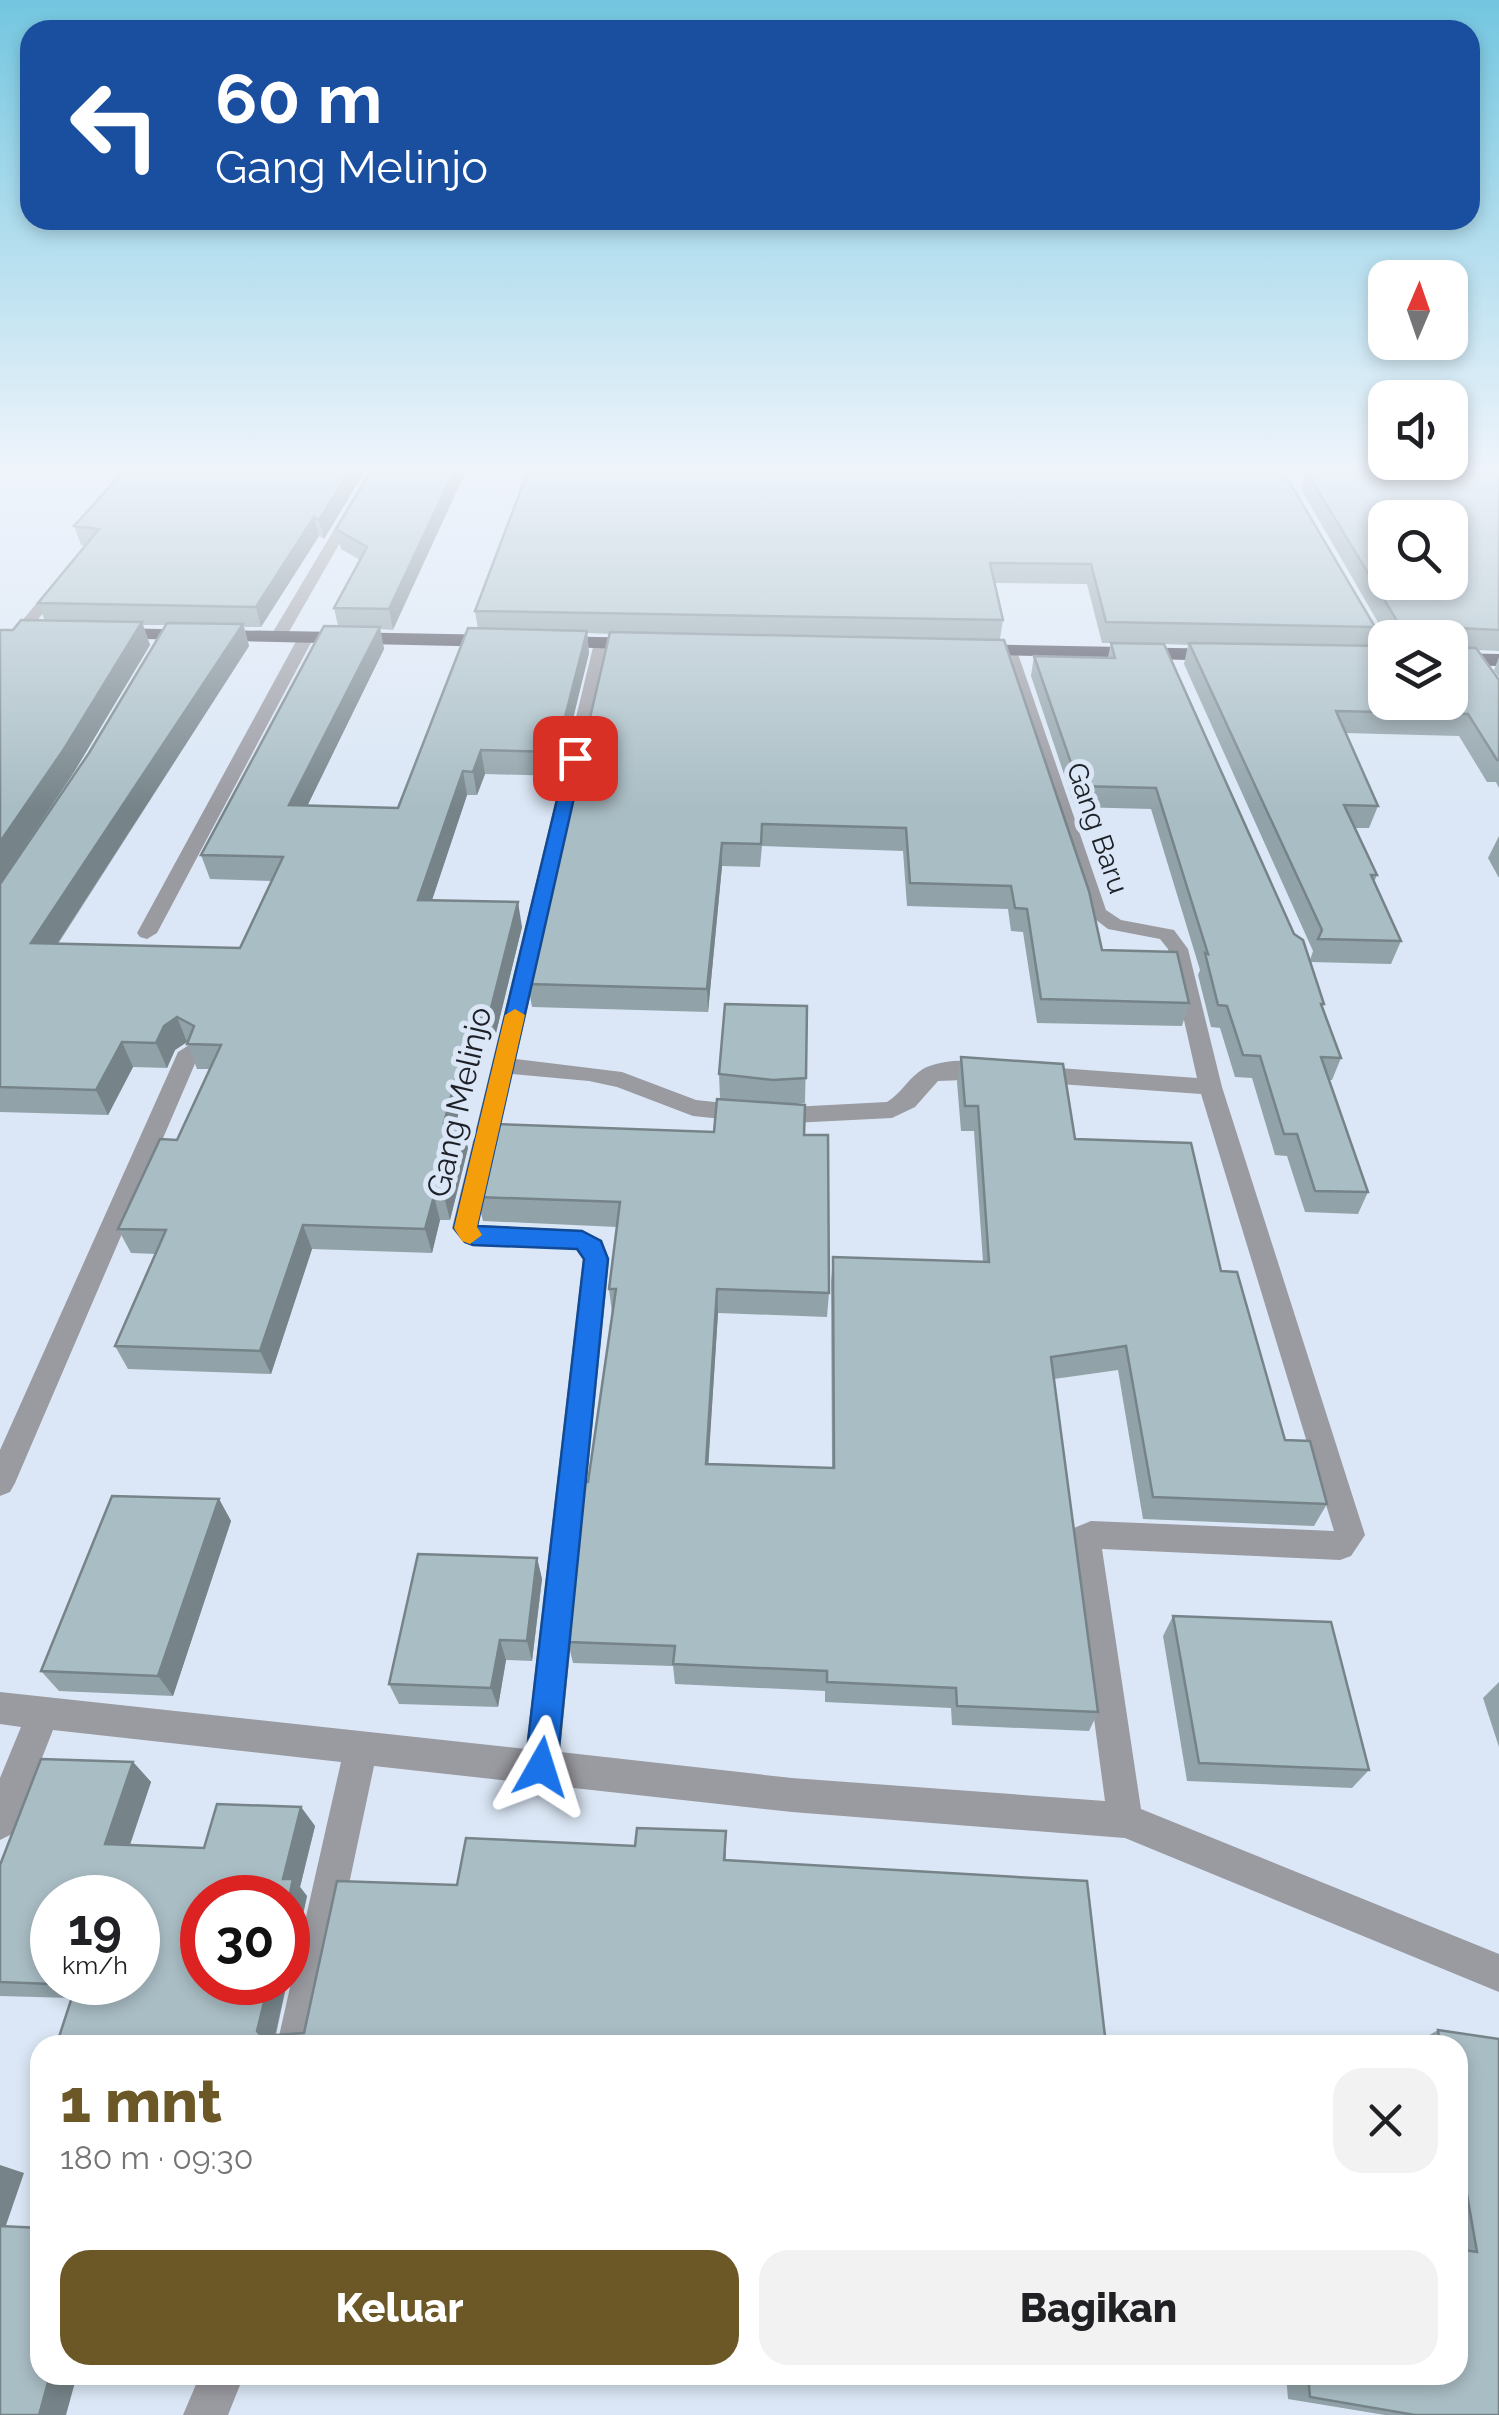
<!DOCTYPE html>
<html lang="id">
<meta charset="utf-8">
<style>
:root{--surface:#fff;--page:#f2f2f2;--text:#202124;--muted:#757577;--accent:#6c5827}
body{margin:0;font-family:Raleway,sans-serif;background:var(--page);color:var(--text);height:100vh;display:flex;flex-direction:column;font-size:38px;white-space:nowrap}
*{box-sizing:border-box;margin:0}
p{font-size:32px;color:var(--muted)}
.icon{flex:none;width:55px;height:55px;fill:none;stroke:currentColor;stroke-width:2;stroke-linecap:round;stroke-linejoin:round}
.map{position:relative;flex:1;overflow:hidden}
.drawer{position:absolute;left:30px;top:2035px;width:1438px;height:350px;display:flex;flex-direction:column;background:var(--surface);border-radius:30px;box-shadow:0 5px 15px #0003}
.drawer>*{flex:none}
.top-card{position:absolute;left:20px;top:20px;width:1460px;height:210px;border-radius:30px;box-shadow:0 5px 15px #0003;background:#1a4fa0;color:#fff;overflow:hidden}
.needle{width:65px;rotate:2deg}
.tools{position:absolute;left:1368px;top:260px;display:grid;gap:20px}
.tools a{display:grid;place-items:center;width:100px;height:100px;border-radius:20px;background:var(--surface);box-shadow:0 5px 15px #0003;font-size:50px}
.speed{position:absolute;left:30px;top:1875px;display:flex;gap:20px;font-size:50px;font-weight:700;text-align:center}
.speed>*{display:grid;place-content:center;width:130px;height:130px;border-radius:50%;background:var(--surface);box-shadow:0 5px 15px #0003;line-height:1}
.speed small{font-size:25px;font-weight:400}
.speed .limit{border:15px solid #d22;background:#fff;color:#111}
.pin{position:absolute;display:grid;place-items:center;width:85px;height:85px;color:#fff;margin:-42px;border-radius:20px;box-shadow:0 5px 15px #0006}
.me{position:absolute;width:110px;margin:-55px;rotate:6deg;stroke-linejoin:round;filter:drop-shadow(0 0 8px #0008)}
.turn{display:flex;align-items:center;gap:35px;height:210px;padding:0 30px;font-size:45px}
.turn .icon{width:130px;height:130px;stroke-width:2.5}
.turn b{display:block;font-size:70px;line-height:85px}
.round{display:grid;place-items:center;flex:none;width:105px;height:105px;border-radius:30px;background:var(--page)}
.headline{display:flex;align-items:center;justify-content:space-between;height:170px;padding:0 30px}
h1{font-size:60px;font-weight:800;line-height:75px;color:var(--accent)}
.primary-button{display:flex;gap:20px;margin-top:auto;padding:20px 30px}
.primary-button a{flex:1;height:115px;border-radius:30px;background:var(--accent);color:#fff;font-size:40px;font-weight:800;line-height:115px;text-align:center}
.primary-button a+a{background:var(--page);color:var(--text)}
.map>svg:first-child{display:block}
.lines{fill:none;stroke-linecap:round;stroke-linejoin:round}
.minor{fill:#9a9aa1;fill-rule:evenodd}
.highway{fill:#474654;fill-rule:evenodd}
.wall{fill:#91a3a9;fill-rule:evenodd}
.shaded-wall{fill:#768489}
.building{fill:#a9bdc4;stroke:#768489;stroke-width:2.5;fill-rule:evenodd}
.route{fill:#1a73e8;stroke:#114b97;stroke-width:2.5}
.slow{fill:#f59e0b}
.labels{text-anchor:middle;stroke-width:10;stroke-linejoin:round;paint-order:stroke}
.far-street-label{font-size:28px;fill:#1d2127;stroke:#dbe7f6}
.street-label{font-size:32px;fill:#1d2127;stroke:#dbe7f6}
</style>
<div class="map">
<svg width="1499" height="2415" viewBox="0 0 1499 2415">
<rect width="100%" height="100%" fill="#dbe7f6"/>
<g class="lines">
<path class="minor" d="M369 471H381L286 637 272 640 270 637Z
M57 579 69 582 25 635H15V629Z
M1351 603 1364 606 1385 643V661L1377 656 1348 606Z
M300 634 314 637 157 933 147 939 140 937 137 933Z
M602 638 610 643 516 1059 622 1072 696 1100 772 1108 887 1102C901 1094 909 1077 923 1069 941 1059 989 1056 1002 1071L991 1079 938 1081 915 1107 892 1118 772 1124 693 1116 617 1087 589 1081 512 1074 478 1225 582 1230 601 1241 609 1259 560 1752 792 1778 1105 1801 1070 1538 1074 1528 1091 1521 1334 1531 1201 1094 1031 1082 1020 1074 1031 1066 1197 1078 1168 949 1160 939 1108 929 1087 913 1002 651 1016 648 1106 910 1121 920 1174 930 1188 949 1222 1087 1365 1535 1351 1556 1340 1560 1102 1549 1141 1809 1499 1954V1992L1125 1838 792 1812 374 1766 315 2045H277L341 1762 53 1730 12 1834 0 1840V1778L21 1727 0 1724V1692L526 1749 583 1259 576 1249 473 1246 464 1243 452 1228 594 643Z
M189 1045 200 1052 15 1483 10 1492 0 1496V1450L178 1052Z
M200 2375H244L228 2415H183Z"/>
<path class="highway" d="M108 628 502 635 511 641 502 647 101 638V630Z
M548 636 647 638 656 644 647 650 541 646 539 642Z
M968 644 1227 649 1237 655 1227 661 961 654V646Z
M1450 653 1499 654V666L1450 665Z"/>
</g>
<path class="wall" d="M124 471H365L324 539 319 536 261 627H244L249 646 58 944 240 948 272 881 210 879 201 855 338 626 334 608 360 560 341 549 336 529 371 471 393 630 380 629 384 649 307 806 398 808 478 629 475 611 1283 471 1375 627 1369 645 1385 702 1450 638H1387L1301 489 1305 473H1291L1289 471H1486L1485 473H1499V651L1478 650 1499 680V788L1496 782H1487L1459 736 1345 733 1378 806 1369 828H1355L1377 875 1374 882 1401 941 1391 964 1310 962 1324 1004 1322 1008 1341 1058 1332 1080H1329L1368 1192 1358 1214 1305 1212 1287 1156 1275 1155 1252 1078 1235 1077 1220 1028 1211 1027 1198 975 1200 970 1151 809 1075 807 1031 676 1034 656 1108 657 1111 643H1102L1087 584 995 583 1003 620 1000 639 1102 950 1189 1003 1182 1026 1037 1023 1023 932 1011 931 1008 909 907 906 903 851 762 846 760 867 722 866 708 1012 532 1007 528 984 610 634 587 633 589 653 559 776 485 774 477 795H467L432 900 522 927 495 1037 478 1036 456 1123 468 1148 450 1220H440L432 1253 312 1249 271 1374 128 1369 115 1346 156 1254 131 1253 118 1229 177 1140 210 1069H197L187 1042 175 1050 167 1068 133 1067 108 1115 0 1112V884L89 753 166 625H143L150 645 74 772 0 883 13 630 45 621 38 603 85 546 81 545 74 526ZM1164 644 1188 645 1184 664 1313 951 1310 960 1294 934Z
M1499 657V677L1494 670Z
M1499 836V878L1488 858Z
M807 1006 805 1103 784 1104 804 1135 829 1293 827 1317 718 1313 708 1464 832 1468 831 1282 833 1257 983 1262 974 1131H961L957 1082 961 1057 1075 1139 1221 1271 1285 1440 1327 1504 1314 1526 1143 1519 1118 1370 1054 1379 1098 1712 1089 1731 952 1725 951 1708 825 1702V1691L675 1684 673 1666 573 1663 568 1642 588 1482 612 1313 609 1289 617 1227 483 1221 477 1197 714 1132 740 1101 720 1099 719 1074Z
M219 1499 231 1521 173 1696 59 1691 41 1671Z
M537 1558 542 1579 532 1661 506 1660 498 1707 399 1704 389 1684Z
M1173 1616 1369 1770 1352 1788 1187 1781 1163 1636Z
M1499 1682V1747L1483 1698Z
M133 1762 151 1782 130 1845 204 1848 301 1807 315 1826 300 1887 307 1896 288 1982V1898L202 1982H287L276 2035 304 2033 457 1885 635 1846 726 1831V1860L1106 2045H61L57 2043 71 1998 0 1996V1865Z
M1438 2030 1499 2039V2415H1385L1288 2399 1286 2375H1458V2045H1414V2044Z"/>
<path class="shaded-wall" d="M350 471H365L324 539 319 520Z
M454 471H466L393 630 389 609Z
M314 517 319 536 261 627 256 607Z
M142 622 150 645 74 772 0 883V842Z
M243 624 249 646 42 967 31 943Z
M380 627 384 649 296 829 289 805Z
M587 631 589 653 559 776 556 752Z
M481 750 485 774 477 795 473 772Z
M463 771 467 795 424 924 418 900Z
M722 843V866L708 1012 707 989Z
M518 902 522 927 495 1037 490 1012Z
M473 1012 478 1036 450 1147 444 1123Z
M177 1017 187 1042 175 1050 167 1068 156 1043 164 1026Z
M122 1042 133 1067 108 1115 96 1090Z
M462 1124 468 1148 450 1220 444 1196Z
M434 1196 440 1220 432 1253 425 1229Z
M303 1225 312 1249 271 1374 260 1351Z
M717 1289 718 1313 707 1486 706 1464Z
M219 1499 231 1521 173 1696 158 1676Z
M537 1558 542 1579 532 1661 527 1641Z
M500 1640 506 1660 498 1707 491 1688Z
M133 1762 151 1782 124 1862 105 1844Z
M301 1807 315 1826 300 1887 307 1896 288 1982V1902L283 1879Z
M269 1982H287L273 2044 261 2036 257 2031Z
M0 2165 24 2173 4 2231 0 2230Z
M50 2375H77L66 2415H39Z"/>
<path class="building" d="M124 471H350L319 520 314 517 256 607 38 603 99 529 74 526Z
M371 471H454L389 609 334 608 367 547 336 529Z
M528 471H1283L1375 627 1106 622 1091 564 990 563 1003 620 475 611Z
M1306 471 1499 473V630L1458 628 1454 632 1458 648H1476L1499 680V760H1497L1468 714 1336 711 1378 806 1344 805 1377 875H1371L1401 941 1318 939 1322 930 1189 643 1385 646V702H1450V638H1395L1396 619ZM1385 518H1450V582H1385Z
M21 620 142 622 64 749 0 842V630H13Z
M167 623 243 624 31 943 240 948 283 857 201 855 324 626 380 627 289 805 398 808 468 628 587 631 556 752 481 750 473 772 463 771 418 900 518 902 490 1012H473L444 1123 462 1124 444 1196H434L425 1229 303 1225 260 1351 115 1346 166 1230 118 1229 160 1139 177 1140 221 1045 187 1044 194 1026 177 1017 164 1026 156 1043 122 1042 96 1090 0 1087V884L89 753Z
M610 632 1004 640 1089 891 1102 950 1177 952 1189 1003 1041 999 1027 909 1015 908 1011 886 910 883 906 828 762 824 761 844 722 843 707 989 528 984Z
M1111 643 1164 644 1294 934 1303 940 1324 1004H1321L1341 1058 1321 1057 1368 1192 1315 1191 1297 1134H1284L1260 1056 1243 1055 1227 1006 1218 1005 1205 953 1208 954 1156 788 1079 786 1034 656 1115 658Z
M725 1004 807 1006 806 1078 773 1080 719 1074Z
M961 1057 1063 1064 1075 1139 1191 1143 1221 1271 1237 1272 1285 1440 1310 1441 1327 1504 1153 1497 1126 1346 1051 1357 1098 1712 957 1706 956 1688 827 1682V1671L673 1664 675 1646 568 1642 585 1482H588L616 1289H609L620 1202 477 1197 494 1124 714 1132 717 1099 805 1105 804 1135H828L829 1293 717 1289 706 1464 834 1468 833 1257 989 1262 978 1106H965Z
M112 1496 219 1499 158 1676 41 1671Z
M418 1554 537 1558 527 1641 500 1640 491 1688 389 1684Z
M1173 1616 1331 1622 1369 1770 1199 1763Z
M41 1759 133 1762 105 1844 204 1848 217 1804 301 1807 283 1879H293L288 1902V1898H202V1982H269L257 2031 261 2036 304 2033 337 1881 457 1885 466 1838 635 1846 637 1828 726 1831 724 1860 1087 1881 1106 2045H617V2042L514 2037 513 2045H117L57 2043 76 1985 0 1982V1865ZM52 1898H138V1982H52Z
M1438 2030 1499 2039V2415H1415L1310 2397 1308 2375H1458V2249L1477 2252 1458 2143V2045H1440Z
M0 2226 40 2228V2375H50L39 2415H0Z"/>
<linearGradient id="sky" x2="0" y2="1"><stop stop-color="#73c6e0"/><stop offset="0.58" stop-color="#eff4fb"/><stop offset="1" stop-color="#eff4fb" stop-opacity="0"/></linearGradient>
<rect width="1499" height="809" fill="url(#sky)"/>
<path class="route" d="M575 753 583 758 477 1226 582 1231 601 1241 608 1259 557 1767 552 1778 541 1783 530 1778 525 1767 584 1259 577 1249 473 1245 465 1242 454 1228 567 758Z"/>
<path class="slow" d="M515 1009 525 1015 477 1227 482 1235 470 1244 462 1241 454 1228 505 1015Z"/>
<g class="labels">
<g class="far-street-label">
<text transform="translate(1098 828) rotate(71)" y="10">Gang Baru</text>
</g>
<g class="street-label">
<text transform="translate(459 1102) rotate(-77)" y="11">Gang Melinjo</text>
</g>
</g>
</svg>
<div class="tools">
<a><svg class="needle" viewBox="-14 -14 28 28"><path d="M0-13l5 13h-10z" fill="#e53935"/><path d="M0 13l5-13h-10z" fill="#757577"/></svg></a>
<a><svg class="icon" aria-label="sound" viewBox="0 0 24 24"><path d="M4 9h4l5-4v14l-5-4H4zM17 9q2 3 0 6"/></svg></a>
<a><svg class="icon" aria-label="search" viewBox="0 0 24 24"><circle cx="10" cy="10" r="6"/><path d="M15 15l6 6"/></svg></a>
<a><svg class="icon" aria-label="layers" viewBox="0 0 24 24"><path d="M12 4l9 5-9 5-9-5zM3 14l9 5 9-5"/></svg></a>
</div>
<div class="speed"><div>19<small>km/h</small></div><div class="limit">30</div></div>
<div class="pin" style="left:575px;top:758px;background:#d93025"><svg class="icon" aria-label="arrive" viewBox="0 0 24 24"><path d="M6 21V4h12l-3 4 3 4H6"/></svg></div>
<svg class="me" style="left:541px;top:1767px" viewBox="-20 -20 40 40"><path d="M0-17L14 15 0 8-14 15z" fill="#1a73e8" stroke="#fff" stroke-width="4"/></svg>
<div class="top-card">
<div class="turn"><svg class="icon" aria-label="left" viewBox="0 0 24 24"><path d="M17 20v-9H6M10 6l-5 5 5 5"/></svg><div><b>60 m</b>Gang Melinjo</div></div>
</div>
<section class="drawer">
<div class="headline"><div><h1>1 mnt</h1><p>180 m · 09:30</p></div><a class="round"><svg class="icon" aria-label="close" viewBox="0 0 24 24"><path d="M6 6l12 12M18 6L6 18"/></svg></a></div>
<div class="primary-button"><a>Keluar</a><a>Bagikan</a></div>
</section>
</div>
